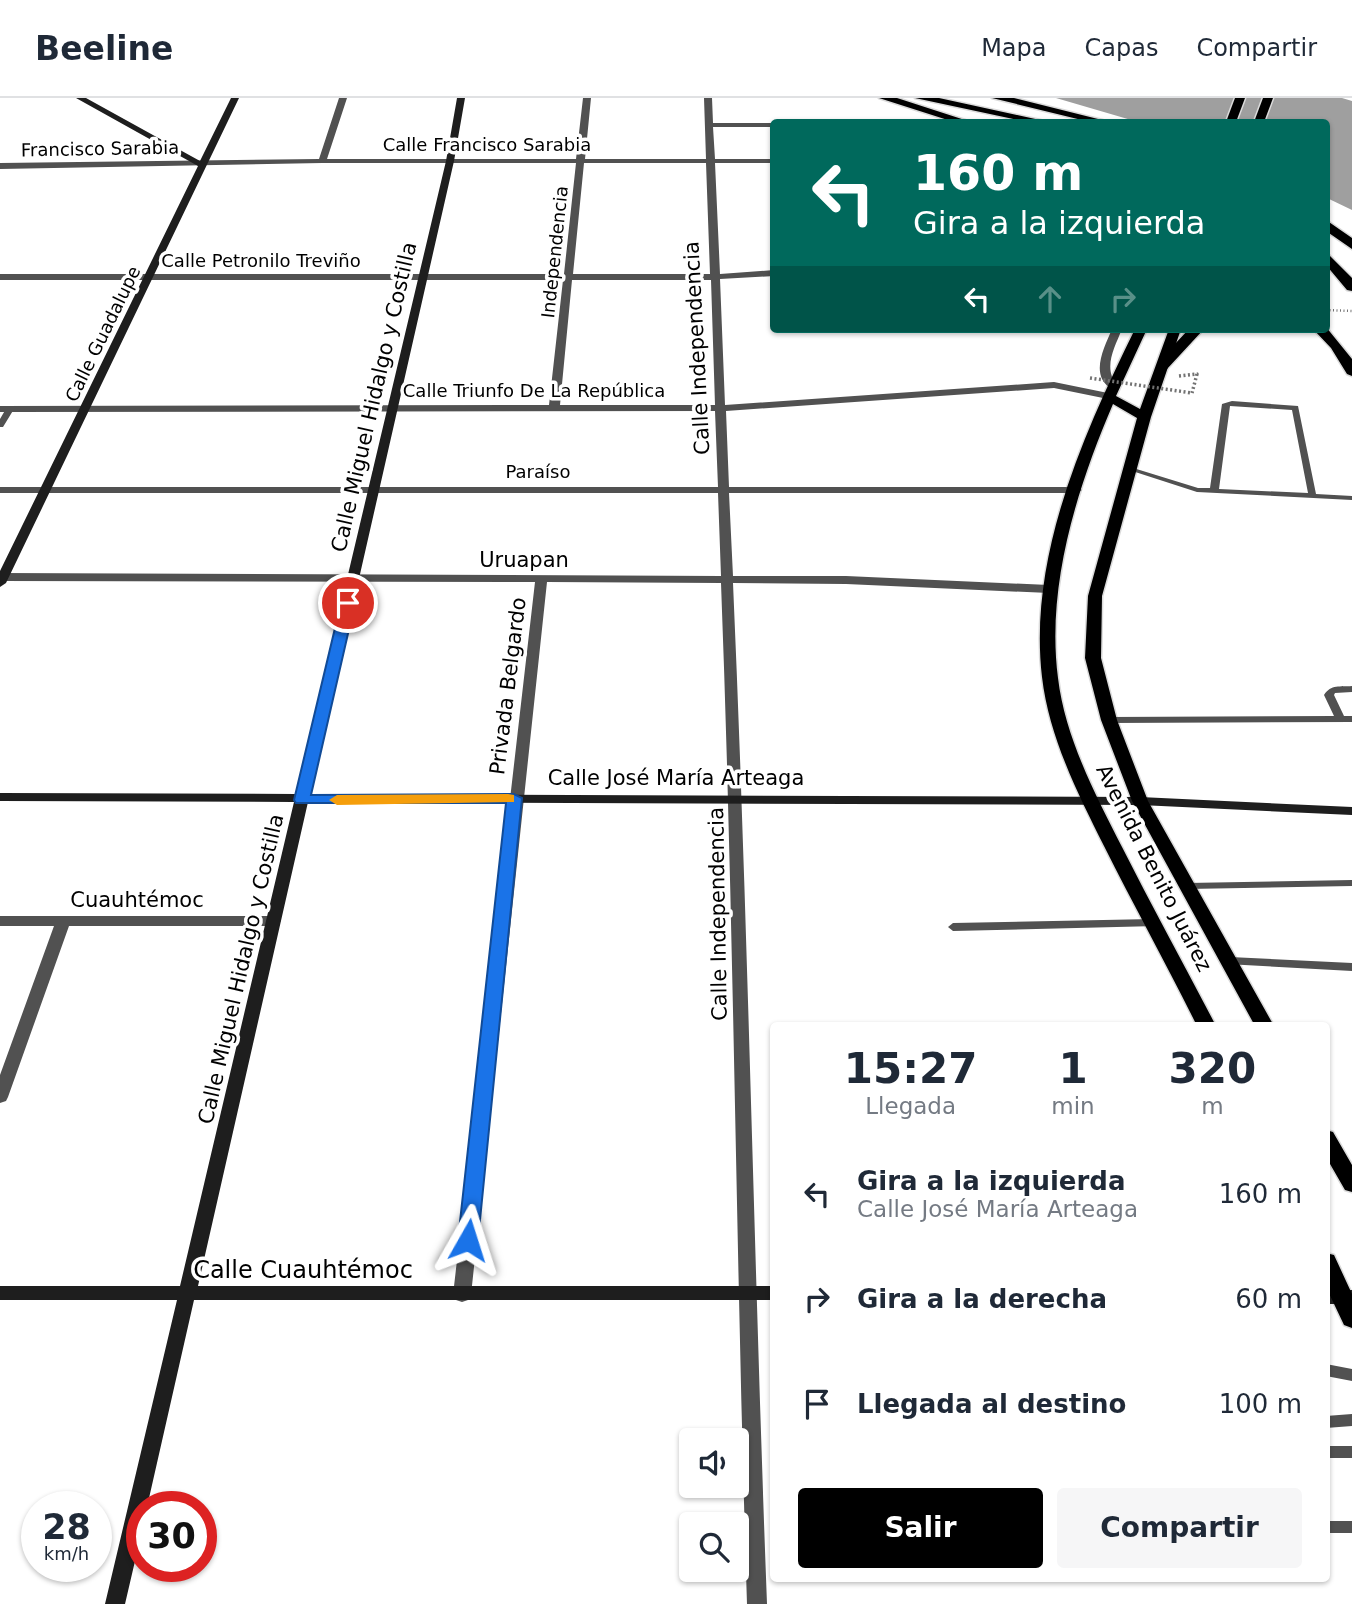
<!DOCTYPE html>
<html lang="es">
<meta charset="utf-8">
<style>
:root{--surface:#fff;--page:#f6f6f7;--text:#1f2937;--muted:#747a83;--line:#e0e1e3;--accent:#000}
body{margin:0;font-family:"DejaVu Sans",sans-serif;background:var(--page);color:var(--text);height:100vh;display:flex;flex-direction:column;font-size:26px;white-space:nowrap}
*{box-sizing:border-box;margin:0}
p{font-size:23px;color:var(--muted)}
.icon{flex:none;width:38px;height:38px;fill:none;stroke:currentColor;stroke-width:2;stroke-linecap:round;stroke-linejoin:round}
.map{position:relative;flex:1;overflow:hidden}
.panel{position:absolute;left:770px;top:924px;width:560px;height:560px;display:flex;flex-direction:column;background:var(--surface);border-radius:7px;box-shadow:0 2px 5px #0004}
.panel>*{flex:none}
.top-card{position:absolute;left:770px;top:21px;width:560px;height:214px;border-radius:7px;box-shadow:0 2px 5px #0004;background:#00695c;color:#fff;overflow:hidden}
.tools{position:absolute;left:679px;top:1330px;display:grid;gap:14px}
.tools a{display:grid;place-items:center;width:70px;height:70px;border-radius:7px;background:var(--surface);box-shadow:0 2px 5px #0004;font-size:35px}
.speed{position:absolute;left:21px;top:1393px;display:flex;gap:14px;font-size:35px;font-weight:700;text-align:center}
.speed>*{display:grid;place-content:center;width:91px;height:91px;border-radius:50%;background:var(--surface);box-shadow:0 2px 5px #0004;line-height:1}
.speed small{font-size:18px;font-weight:400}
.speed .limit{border:10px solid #d22;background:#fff;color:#111}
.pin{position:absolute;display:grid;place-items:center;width:60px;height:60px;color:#fff;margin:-30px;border:4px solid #fff;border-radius:50%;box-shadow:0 2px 7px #0007}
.me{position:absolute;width:77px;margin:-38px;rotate:6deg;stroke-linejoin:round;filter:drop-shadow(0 0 5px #0008)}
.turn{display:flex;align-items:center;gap:24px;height:147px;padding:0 28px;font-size:32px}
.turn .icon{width:91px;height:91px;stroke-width:2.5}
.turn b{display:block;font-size:49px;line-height:60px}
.lanes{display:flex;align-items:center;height:66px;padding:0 28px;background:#0003;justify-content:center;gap:35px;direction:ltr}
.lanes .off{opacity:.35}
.eta{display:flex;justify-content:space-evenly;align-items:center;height:119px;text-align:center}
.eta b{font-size:42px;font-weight:700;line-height:49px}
.button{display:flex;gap:14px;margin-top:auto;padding:14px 28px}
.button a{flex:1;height:80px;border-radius:7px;background:var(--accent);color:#fff;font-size:28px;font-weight:700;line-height:80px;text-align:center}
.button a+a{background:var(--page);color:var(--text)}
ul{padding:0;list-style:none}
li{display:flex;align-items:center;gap:21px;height:105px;padding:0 28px}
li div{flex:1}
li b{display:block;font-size:26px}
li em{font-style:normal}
header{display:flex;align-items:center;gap:42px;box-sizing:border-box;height:98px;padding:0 35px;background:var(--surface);border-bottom:2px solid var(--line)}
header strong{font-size:33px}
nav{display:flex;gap:38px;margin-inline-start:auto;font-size:24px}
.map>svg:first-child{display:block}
.water{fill:#9f9f9f}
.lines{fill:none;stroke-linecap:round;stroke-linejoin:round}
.primary-casing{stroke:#dbdbdb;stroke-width:3}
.highway-casing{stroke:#dbdbdb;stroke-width:3}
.path-far1{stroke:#737373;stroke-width:2.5;stroke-dasharray:1 2.5;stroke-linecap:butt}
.path{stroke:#737373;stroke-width:3.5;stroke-dasharray:2 2.5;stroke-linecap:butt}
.lane{fill:#515151;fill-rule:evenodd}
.street{fill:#515151;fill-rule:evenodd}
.secondary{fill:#1e1e1e;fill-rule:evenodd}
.primary{fill:#000;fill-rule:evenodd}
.highway{fill:#000;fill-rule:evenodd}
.path-bridge{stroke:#737373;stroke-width:3.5;stroke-dasharray:2 2.5;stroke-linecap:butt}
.route{fill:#1a73e8;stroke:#114b97;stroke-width:2}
.slow{fill:#f59e0b}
.labels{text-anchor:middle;stroke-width:7;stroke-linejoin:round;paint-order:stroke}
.far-street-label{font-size:18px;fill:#000;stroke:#fff}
.street-label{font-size:21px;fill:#000;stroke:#fff}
.near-street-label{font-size:24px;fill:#000;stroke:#fff}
</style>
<header>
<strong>Beeline</strong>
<nav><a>Mapa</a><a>Capas</a><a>Compartir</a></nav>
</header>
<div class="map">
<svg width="1352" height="1506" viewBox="0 0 1352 1506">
<rect width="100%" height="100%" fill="#fff"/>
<path class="water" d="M1056 0H1342L1352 3V112L1327 100 1326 24H1138Z"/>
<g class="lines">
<g class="primary-casing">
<path id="primary" d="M1235 0H1245L1236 24H1226Z
M1263 0H1273L1264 24H1254Z
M1135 231H1147L1116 298 1140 311 1169 231H1181L1151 319 1102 498 1101 560 1117 622 1148 703 1274 928H1255L1132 703 1101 622 1085 560 1088 498 1137 320 1113 306C1077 390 1046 488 1058 580 1065 639 1095 696 1122 749 1152 809 1185 868 1216 928H1197C1167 867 1134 808 1104 748 1078 696 1049 639 1042 579 1028 458 1084 335 1135 231Z
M1326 1032 1333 1034 1352 1067V1094L1345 1092 1326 1059Z
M1326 1155 1334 1157 1352 1196V1230L1344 1227 1326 1189Z"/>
</g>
<g class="highway-casing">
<path id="highway" d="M879 0H897L971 24H954Z
M915 0H939L1049 24H1027Z
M992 0H1014L1110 24H1090Z
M1326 122 1352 140V151L1326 133Z
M1326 154 1352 180V193L1347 192 1326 167Z
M1326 229 1352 261V278L1347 276 1331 250 1313 231Z
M1189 231H1204L1167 271H1157V265Z"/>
</g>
<path class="path-far1" d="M1326 212 1352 213"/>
<path class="path" d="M1179 278 1197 276 1192 295"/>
<path class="lane" d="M1232 303 1298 308 1316 396 1352 398V402L1197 394 1126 371 1130 369 1198 390H1210L1222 306ZM1230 308 1292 312 1308 395 1219 391Z
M7 309H10L14 311 3 329H0V321Z
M1352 588V594L1335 595 1334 597 1344 618H1352V624L1109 625 1104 622 1109 619 1334 618 1324 597C1331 586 1340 589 1352 588Z
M1352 782V788L1187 791 1182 788 1187 785Z
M1153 821 1158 825 1157 828 953 833 948 829 953 825Z
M1230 859 1352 865V873L1226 866 1224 863Z
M1326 1266 1352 1271V1283L1326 1278Z
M1352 1316V1328L1326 1330V1318Z
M1326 1348H1352V1360H1326Z
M1326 1423H1352V1435H1326Z"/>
<path class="street" d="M339 0H347L327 61H576L583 0H591L585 61H706L704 0H712L713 25H774V29H713L715 61H774V65H715L720 176 774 172V178L720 181 725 307 1054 284 1108 295 1113 298 1108 301 1054 290 726 313 729 389H1076L1082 392 1076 395H729L733 478H846L1049 487 1055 491 1049 495 846 486 733 485C748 825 754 1166 767 1506H747C736 1166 734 825 721 485L547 484 471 1197 468 1202 462 1204 456 1202 453 1197 535 484 0 483V475L721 478 718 395H0V389H718L715 313 0 314V308L549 307 563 182H0V176H564L576 65H322L0 71V65L319 61ZM584 65H706L710 176H573ZM572 182H711L715 307H560Z
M1112 231H1122C1114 251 1103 269 1117 288L1112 291C1089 278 1104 250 1112 231Z
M0 818H274L281 823 274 828H69L8 999 6 1003 0 1005V977L54 828H0Z"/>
<path class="secondary" d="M76 0H86L200 63 231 0H239L6 485 0 489V473L198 68Z
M457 0H465L454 63 310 696 1140 699 1352 709V717L1140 707 308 704 198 1188H774V1202H194L147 1409H142V1433L125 1506H105L177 1202H0V1188H180L294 704 0 703V695L296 696 446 63Z
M1326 1192H1352V1206H1326Z"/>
<use href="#primary" class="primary"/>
<use href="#highway" class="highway"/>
<path class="path-bridge" d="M1090 280 1192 295"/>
</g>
<path class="route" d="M348 501 355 505 311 697 514 696 522 700 478 1142 475 1147H461L458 1142 506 705H296L294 702 341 505Z"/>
<path class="slow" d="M508 696 514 697V704L337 707 329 702 337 697Z"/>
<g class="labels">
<g class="far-street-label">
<text x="487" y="53">Calle Francisco Sarabia</text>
<text transform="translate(100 51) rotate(-1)" y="6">Francisco Sarabia</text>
<text transform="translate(555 154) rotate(-84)" y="6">Independencia</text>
<text x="261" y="169">Calle Petronilo Treviño</text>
<text transform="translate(103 236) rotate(-64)" y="6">Calle Guadalupe</text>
<text x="534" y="299">Calle Triunfo De La República</text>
<text x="538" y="380">Paraíso</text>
</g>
<g class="street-label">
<text transform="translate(697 250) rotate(-93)" y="7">Calle Independencia</text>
<text transform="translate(374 299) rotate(-77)" y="7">Calle Miguel Hidalgo y Costilla</text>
<text x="524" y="469">Uruapan</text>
<text transform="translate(508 588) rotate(-83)" y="7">Privada Belgardo</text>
<text x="676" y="687">Calle José María Arteaga</text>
<text transform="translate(1154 770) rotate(63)" y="7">Avenida Benito Juárez</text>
<text x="137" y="809">Cuauhtémoc</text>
<text transform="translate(718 816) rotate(-91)" y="7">Calle Independencia</text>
<text transform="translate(241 871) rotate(-77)" y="7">Calle Miguel Hidalgo y Costilla</text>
</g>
<g class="near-street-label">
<text x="303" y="1180">Calle Cuauhtémoc</text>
</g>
</g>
</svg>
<div class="tools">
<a><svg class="icon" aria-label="sound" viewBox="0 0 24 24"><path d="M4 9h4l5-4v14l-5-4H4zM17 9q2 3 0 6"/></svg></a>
<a><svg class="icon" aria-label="search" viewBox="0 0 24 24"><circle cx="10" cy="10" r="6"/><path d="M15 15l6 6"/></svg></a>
</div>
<div class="speed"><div>28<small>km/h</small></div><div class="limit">30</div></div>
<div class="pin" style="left:348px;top:505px;background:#d93025"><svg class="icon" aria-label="arrive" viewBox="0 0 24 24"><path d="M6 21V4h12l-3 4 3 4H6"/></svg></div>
<svg class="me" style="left:468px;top:1142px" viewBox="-20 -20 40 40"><path d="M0-17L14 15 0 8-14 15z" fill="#1a73e8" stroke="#fff" stroke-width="4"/></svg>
<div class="top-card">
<div class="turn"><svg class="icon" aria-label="left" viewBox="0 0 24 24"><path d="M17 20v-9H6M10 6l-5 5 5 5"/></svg><div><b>160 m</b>Gira a la izquierda</div></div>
<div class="lanes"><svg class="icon" aria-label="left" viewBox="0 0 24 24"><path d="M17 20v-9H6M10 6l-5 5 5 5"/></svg><svg class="icon off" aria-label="ahead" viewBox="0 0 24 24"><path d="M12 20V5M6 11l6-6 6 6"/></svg><svg class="icon off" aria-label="right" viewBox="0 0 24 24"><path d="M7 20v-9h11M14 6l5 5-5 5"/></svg></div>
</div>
<section class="panel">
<div class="eta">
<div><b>15:27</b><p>Llegada</p></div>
<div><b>1</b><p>min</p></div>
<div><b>320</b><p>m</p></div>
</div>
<ul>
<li><svg class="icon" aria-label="left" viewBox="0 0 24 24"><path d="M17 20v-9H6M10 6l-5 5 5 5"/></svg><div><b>Gira a la izquierda</b><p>Calle José María Arteaga</p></div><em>160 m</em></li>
<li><svg class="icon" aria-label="right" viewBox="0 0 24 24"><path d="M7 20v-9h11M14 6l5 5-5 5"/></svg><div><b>Gira a la derecha</b></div><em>60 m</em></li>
<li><svg class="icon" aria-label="arrive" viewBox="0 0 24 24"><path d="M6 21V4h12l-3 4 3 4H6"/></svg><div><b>Llegada al destino</b></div><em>100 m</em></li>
</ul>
<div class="button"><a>Salir</a><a>Compartir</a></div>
</section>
</div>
